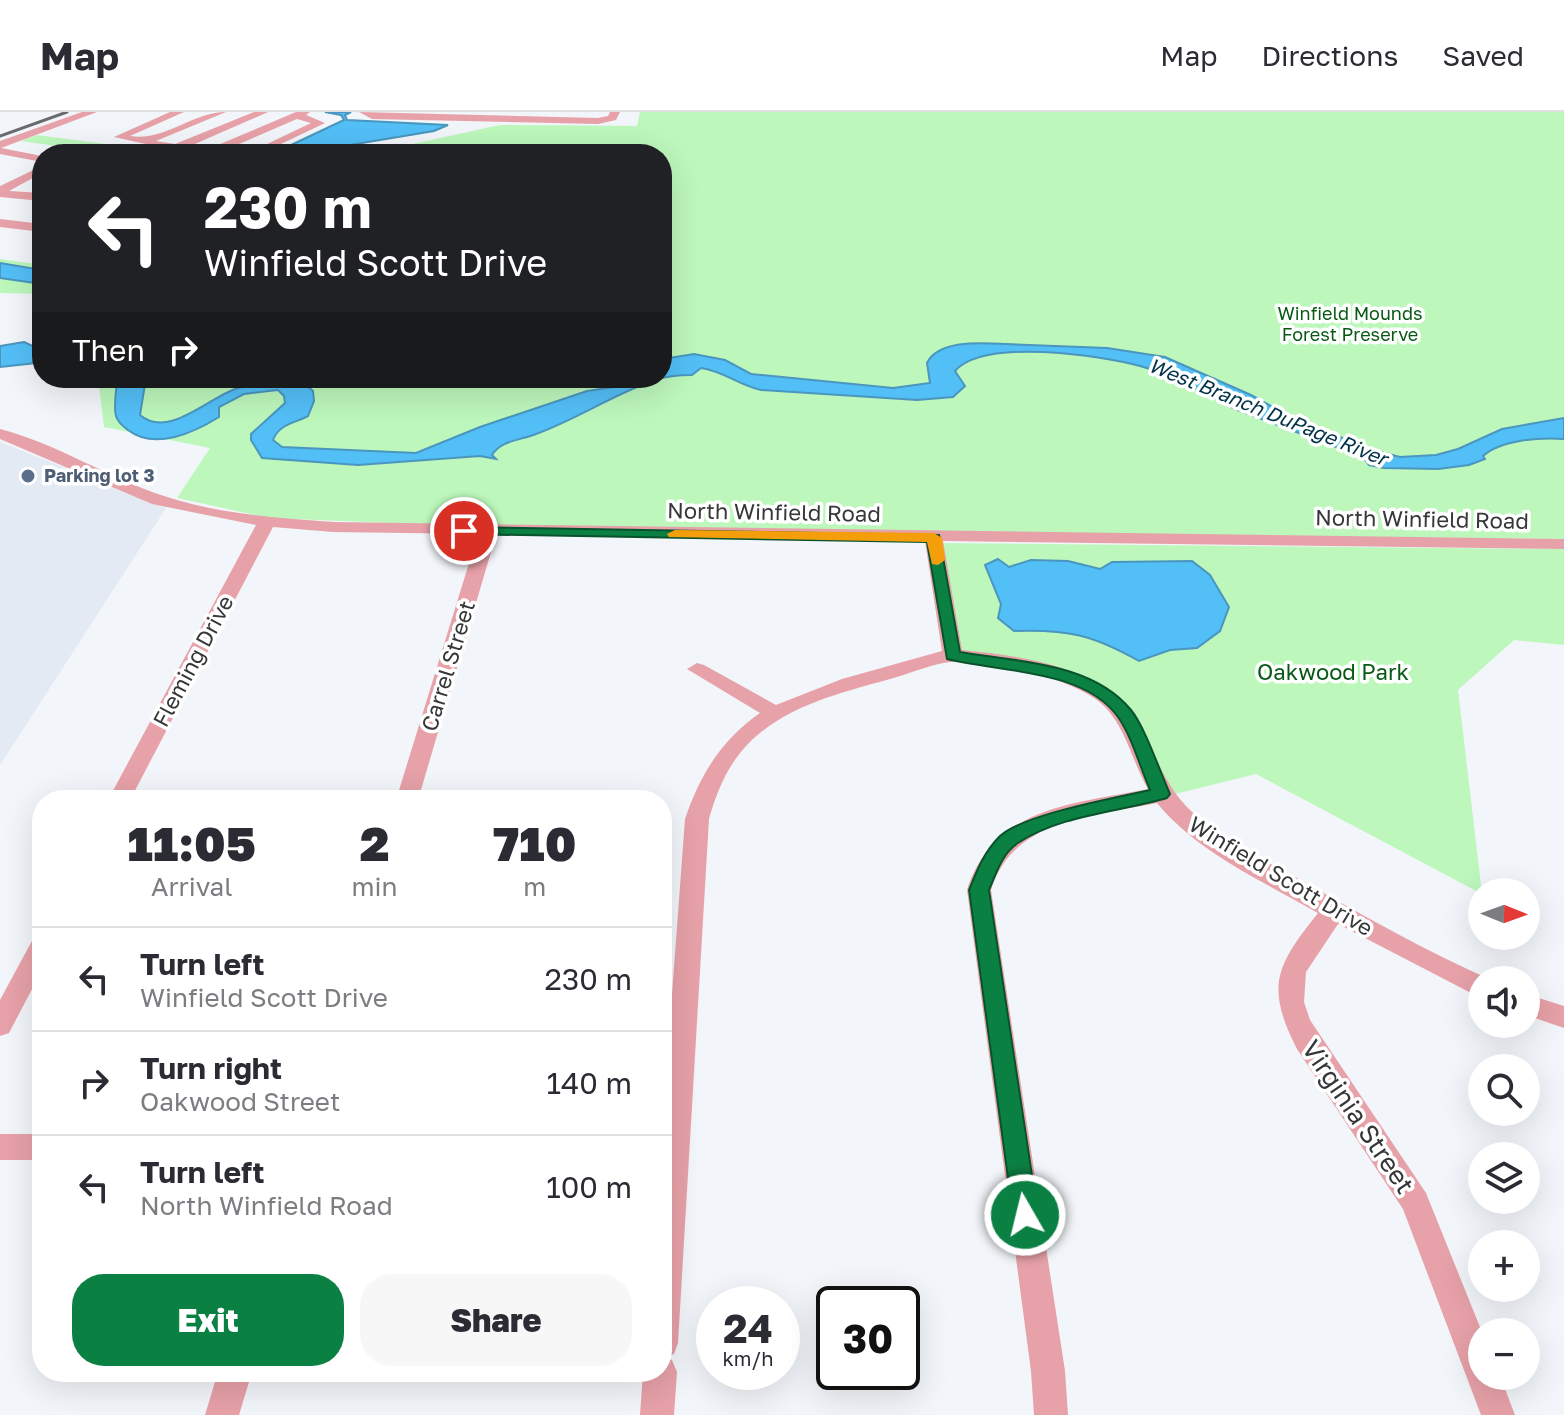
<!DOCTYPE html>
<meta charset="utf-8">
<style>
:root{--surface:#fff;--page:#f7f7f7;--text:#2b2b33;--muted:#7c7c81;--line:#e1e1e2;--accent:#0b8043}
body{margin:0;font-family:"Golos Text",sans-serif;background:var(--page);color:var(--text);height:100vh;display:flex;flex-direction:column;font-size:30px;white-space:nowrap}
*{box-sizing:border-box;margin:0}
p{font-size:26px;color:var(--muted)}
.icon{flex:none;width:44px;height:44px;fill:none;stroke:currentColor;stroke-width:2;stroke-linecap:round;stroke-linejoin:round}
.map{position:relative;flex:1;overflow:hidden}
.drawer{position:absolute;left:32px;top:678px;width:640px;height:592px;display:flex;flex-direction:column;background:var(--surface);border-radius:32px;box-shadow:0 8px 32px #0002}
.drawer>*{flex:none}
.banner{position:absolute;left:32px;top:32px;width:640px;height:244px;border-radius:32px;box-shadow:0 8px 32px #0002;background:#202124;color:#fff;overflow:hidden}
.needle{width:52px;rotate:91deg}
.fabs{position:absolute;left:1468px;top:766px;display:grid;gap:16px}
.fabs a{display:grid;place-items:center;width:72px;height:72px;border-radius:50%;background:var(--surface);box-shadow:0 8px 32px #0002;font-size:40px}
.speed{position:absolute;left:696px;top:1174px;display:flex;gap:16px;font-size:40px;font-weight:700;text-align:center}
.speed>*{display:grid;place-content:center;width:104px;height:104px;border-radius:50%;background:var(--surface);box-shadow:0 8px 32px #0002;line-height:1}
.speed small{font-size:20px;font-weight:400}
.speed .limit{border:4px solid #111;border-radius:12px;background:#fff;color:#111}
.pin{position:absolute;display:grid;place-items:center;width:68px;height:68px;color:#fff;margin:-34px;border:4px solid #fff;border-radius:50%;box-shadow:0 2px 8px #0007}
.me{position:absolute;width:88px;margin:-44px;rotate:352deg;stroke-linejoin:round;filter:drop-shadow(0 0 6px #0008)}
.turn{display:flex;align-items:center;gap:28px;height:168px;padding:0 40px;font-size:36px}
.turn .icon{width:104px;height:104px;stroke-width:2.5}
.turn b{display:block;font-size:56px;line-height:68px}
.then{display:flex;align-items:center;height:76px;padding:0 40px;background:#0003;gap:16px;font-size:30px}
.eta{display:flex;justify-content:space-evenly;align-items:center;height:136px;text-align:center}
.eta b{font-size:48px;font-weight:800;line-height:56px}
.primary-button{display:flex;gap:16px;margin-top:auto;padding:16px 40px}
.primary-button a{flex:1;height:92px;border-radius:32px;background:var(--accent);color:#fff;font-size:32px;font-weight:800;line-height:92px;text-align:center}
.primary-button a+a{background:var(--page);color:var(--text)}
ul{padding:0;list-style:none}
li{display:flex;align-items:center;gap:24px;height:104px;padding:0 40px;border-top:2px solid var(--line)}
li div{flex:1}
li b{display:block;font-size:30px}
li em{font-style:normal}
header{display:flex;align-items:center;gap:48px;box-sizing:border-box;height:112px;padding:0 40px;background:var(--surface);border-bottom:2px solid var(--line)}
header strong{font-size:38px}
nav{display:flex;gap:44px;margin-inline-start:auto;font-size:28px}
.map>svg:first-child{display:block}
.built{fill:#e3eaf4}
.green{fill:#bdf7bc}
.water{fill:#53bff7;stroke:#4a96be;stroke-width:2}
.lines{fill:none;stroke-linecap:round;stroke-linejoin:round}
.minor{fill:#e7a1a8;fill-rule:evenodd}
.rail{stroke:#6a6b6e;stroke-width:3}
.route{fill:#0b8043;stroke:#07532c;stroke-width:2}
.slow{fill:#f59e0b}
.service-dot{fill:#5c6f8a;stroke:#fff;stroke-width:3}
.labels{text-anchor:middle;stroke-width:7;stroke-linejoin:round;paint-order:stroke}
.far-park-label{font-size:18px;fill:#085913;stroke:#fff}
.far-service-label{font-size:18px;font-weight:bold;fill:#4e5e75;stroke:#fff;text-anchor:start}
.far-water-label{font-size:20px;font-style:italic;fill:#023349;stroke:#fff}
.street-label{font-size:22px;fill:#363739;stroke:#fff}
.park-label{font-size:22px;fill:#085913;stroke:#fff}
.near-street-label{font-size:26px;fill:#363739;stroke:#fff}
</style>
<header>
<strong>Map</strong>
<nav><a>Map</a><a>Directions</a><a>Saved</a></nav>
</header>
<div class="map">
<svg width="1564" height="1303" viewBox="0 0 1564 1303">
<rect width="100%" height="100%" fill="#f2f5f9"/>
<path class="built" d="M0 330 166 396 0 653Z"/>
<path class="green" d="M640 0H1564V427L489 415 269 406 177 386 210 336 104 315 98 266H662V42H366L500 13 637 14Z
M37 23 181 42H112L21 29Z
M0 147 42 153V182L0 181Z
M940 431 1564 437V533L1514 528 1458 578 1482 782 1256 662 1175 682 1148 649 1140 617 1127 596 1107 579 958 541Z"/>
<path class="water" d="M325 0H351L345 3 347 8 448 13 434 19 296 42H272L344 8 341 3Z
M0 151 42 158V172L0 166Z
M24 230 41 238 42 242 36 251 0 255V234Z
M1006 232 1107 236 1165 245 1251 283 1291 305 1369 337 1400 345 1436 343 1458 337 1502 317 1564 306V327C1540 325 1501 328 1483 344L1485 347 1469 353 1438 357 1384 356 1369 353 1363 345 1235 297C1206 283 1170 262 1140 254 1099 243 984 226 955 259L965 274 953 285 917 288 761 278C739 273 723 259 701 256L692 263C679 263 667 264 655 268 614 282 577 307 536 322 522 328 501 328 492 343L496 347 480 344 358 353 262 346 251 328V322L285 291 284 284 278 278 244 282 219 295V305C195 320 155 339 128 318 123 314 118 311 116 304 113 293 117 277 117 266H146L140 303C168 327 207 287 235 277 249 272 264 273 279 272 292 271 303 269 313 279L314 289 308 304C295 311 279 312 273 328L282 335 416 341 480 315 587 279 614 275 629 266H662V247L694 242 725 248 751 262 893 276 930 271 927 251C939 227 983 231 1006 232Z
M998 447 1009 455 1031 448 1068 449 1100 457 1112 450 1192 449 1210 463 1229 495 1220 519 1197 536 1170 538 1139 549C1093 523 1068 517 1014 519L998 506 1001 492 985 453Z"/>
<g class="lines">
<path class="minor" d="M82 0H97L1 36 42 44V50L0 42V29Z
M170 0H184L130 24C163 30 193 0 226 0L156 29 175 32 254 0H268L188 35 206 38 296 0H310L306 3 325 11 260 42H246L311 11 297 7 216 42H191L114 25Z
M359 0 598 6 608 4 610 0H620L616 8 598 12 372 7Z
M42 54V61L9 79 42 81V89L0 85V74Z
M0 107 42 112V120L0 115Z
M0 317C58 332 108 366 164 384 218 402 277 406 333 410L1564 427V437L943 429 962 538C1028 545 1109 554 1142 619 1159 651 1169 682 1198 705 1229 731 1266 749 1302 769 1364 804 1426 839 1491 868H1482V885L1473 882 1338 812 1306 860 1304 890 1310 908 1426 1081 1482 1220V1264H1500L1515 1303H1481L1403 1097 1297 937C1265 874 1276 854 1318 801 1263 769 1198 741 1157 691 1094 704 1013 706 991 778L1065 1259 1068 1303H1034L1031 1259 967 778C994 694 1074 692 1148 677 1131 648 1125 609 1097 588 1066 565 988 546 950 550 932 552 914 560 897 565 845 580 787 592 748 632 727 654 717 679 709 707L678 1231 674 1242 665 1246 672 1248 677 1260 674 1303H640L643 1260H662V1017L685 707C700 663 721 628 760 601L687 557 697 551 704 553 776 593 842 567 942 539 925 429 496 423 418 688H396L478 422 333 420 273 415 130 688H108L256 413 152 392 0 327Z
M42 824V858L9 921 0 924V888L33 827Z
M1526 882 1564 894V916L1526 903Z
M0 1022H42V1048H0Z
M218 1260H252L239 1303H205Z"/>
<path class="rail" d="M0 24 67 0"/>
</g>
<path class="route" d="M464 415 939 423 960 540C1017 550 1092 550 1131 598 1145 615 1160 660 1170 682L1167 686C1119 700 1060 703 1018 731 1002 741 996 762 989 778L1038 1103 1034 1111 1025 1115 1016 1111 1013 1103 969 778C977 758 984 740 1000 724 1024 702 1115 686 1150 678 1140 655 1132 625 1118 605 1084 557 999 560 947 547L927 430 458 422V416Z"/>
<path class="slow" d="M675 418 934 421 942 426 945 448 938 453 932 452 927 430 669 425 667 422Z"/>
<circle class="service-dot" cx="28" cy="364" r="8"/>
<g class="labels">
<g class="far-park-label">
<text x="1350" y="208">Winfield Mounds<tspan x="1350" dy="21">Forest Preserve</tspan></text>
</g>
<g class="far-service-label">
<text x="44" y="370">Parking lot 3</text>
</g>
<g class="far-water-label">
<text transform="translate(1268 300) rotate(22)" y="7">West Branch DuPage River</text>
</g>
<g class="street-label">
<text transform="translate(774 400) rotate(1)" y="8">North Winfield Road</text>
<text transform="translate(1422 407) rotate(1)" y="8">North Winfield Road</text>
<text transform="translate(193 549) rotate(-62)" y="8">Fleming Drive</text>
<text transform="translate(448 554) rotate(-73)" y="8">Carrel Street</text>
<text transform="translate(1281 764) rotate(31)" y="8">Winfield Scott Drive</text>
</g>
<g class="park-label">
<text x="1333" y="568">Oakwood Park</text>
</g>
<g class="near-street-label">
<text transform="translate(1358 1005) rotate(56)" y="9">Virginia Street</text>
</g>
</g>
</svg>
<div class="fabs">
<a><svg class="needle" viewBox="-14 -14 28 28"><path d="M0-13l5 13h-10z" fill="#e53935"/><path d="M0 13l5-13h-10z" fill="#7c7c81"/></svg></a>
<a><svg class="icon" aria-label="sound" viewBox="0 0 24 24"><path d="M4 9h4l5-4v14l-5-4H4zM17 9q2 3 0 6"/></svg></a>
<a><svg class="icon" aria-label="search" viewBox="0 0 24 24"><circle cx="10" cy="10" r="6"/><path d="M15 15l6 6"/></svg></a>
<a><svg class="icon" aria-label="layers" viewBox="0 0 24 24"><path d="M12 4l9 5-9 5-9-5zM3 14l9 5 9-5"/></svg></a>
<a>+</a>
<a>−</a>
</div>
<div class="speed"><div>24<small>km/h</small></div><div class="limit">30</div></div>
<div class="pin" style="left:464px;top:419px;background:#d93025"><svg class="icon" aria-label="arrive" viewBox="0 0 24 24"><path d="M6 21V4h12l-3 4 3 4H6"/></svg></div>
<svg class="me" style="left:1025px;top:1103px" viewBox="-20 -20 40 40"><circle r="17" fill="#0b8043" stroke="#fff" stroke-width="3"/><path d="M0-11L8 9 0 5-8 9z" fill="#fff"/></svg>
<div class="banner">
<div class="turn"><svg class="icon" aria-label="left" viewBox="0 0 24 24"><path d="M17 20v-9H6M10 6l-5 5 5 5"/></svg><div><b>230 m</b>Winfield Scott Drive</div></div>
<div class="then">Then<svg class="icon" aria-label="right" viewBox="0 0 24 24"><path d="M7 20v-9h11M14 6l5 5-5 5"/></svg></div>
</div>
<section class="drawer">
<div class="eta">
<div><b>11:05</b><p>Arrival</p></div>
<div><b>2</b><p>min</p></div>
<div><b>710</b><p>m</p></div>
</div>
<ul>
<li><svg class="icon" aria-label="left" viewBox="0 0 24 24"><path d="M17 20v-9H6M10 6l-5 5 5 5"/></svg><div><b>Turn left</b><p>Winfield Scott Drive</p></div><em>230 m</em></li>
<li><svg class="icon" aria-label="right" viewBox="0 0 24 24"><path d="M7 20v-9h11M14 6l5 5-5 5"/></svg><div><b>Turn right</b><p>Oakwood Street</p></div><em>140 m</em></li>
<li><svg class="icon" aria-label="left" viewBox="0 0 24 24"><path d="M17 20v-9H6M10 6l-5 5 5 5"/></svg><div><b>Turn left</b><p>North Winfield Road</p></div><em>100 m</em></li>
</ul>
<div class="primary-button"><a>Exit</a><a>Share</a></div>
</section>
</div>
